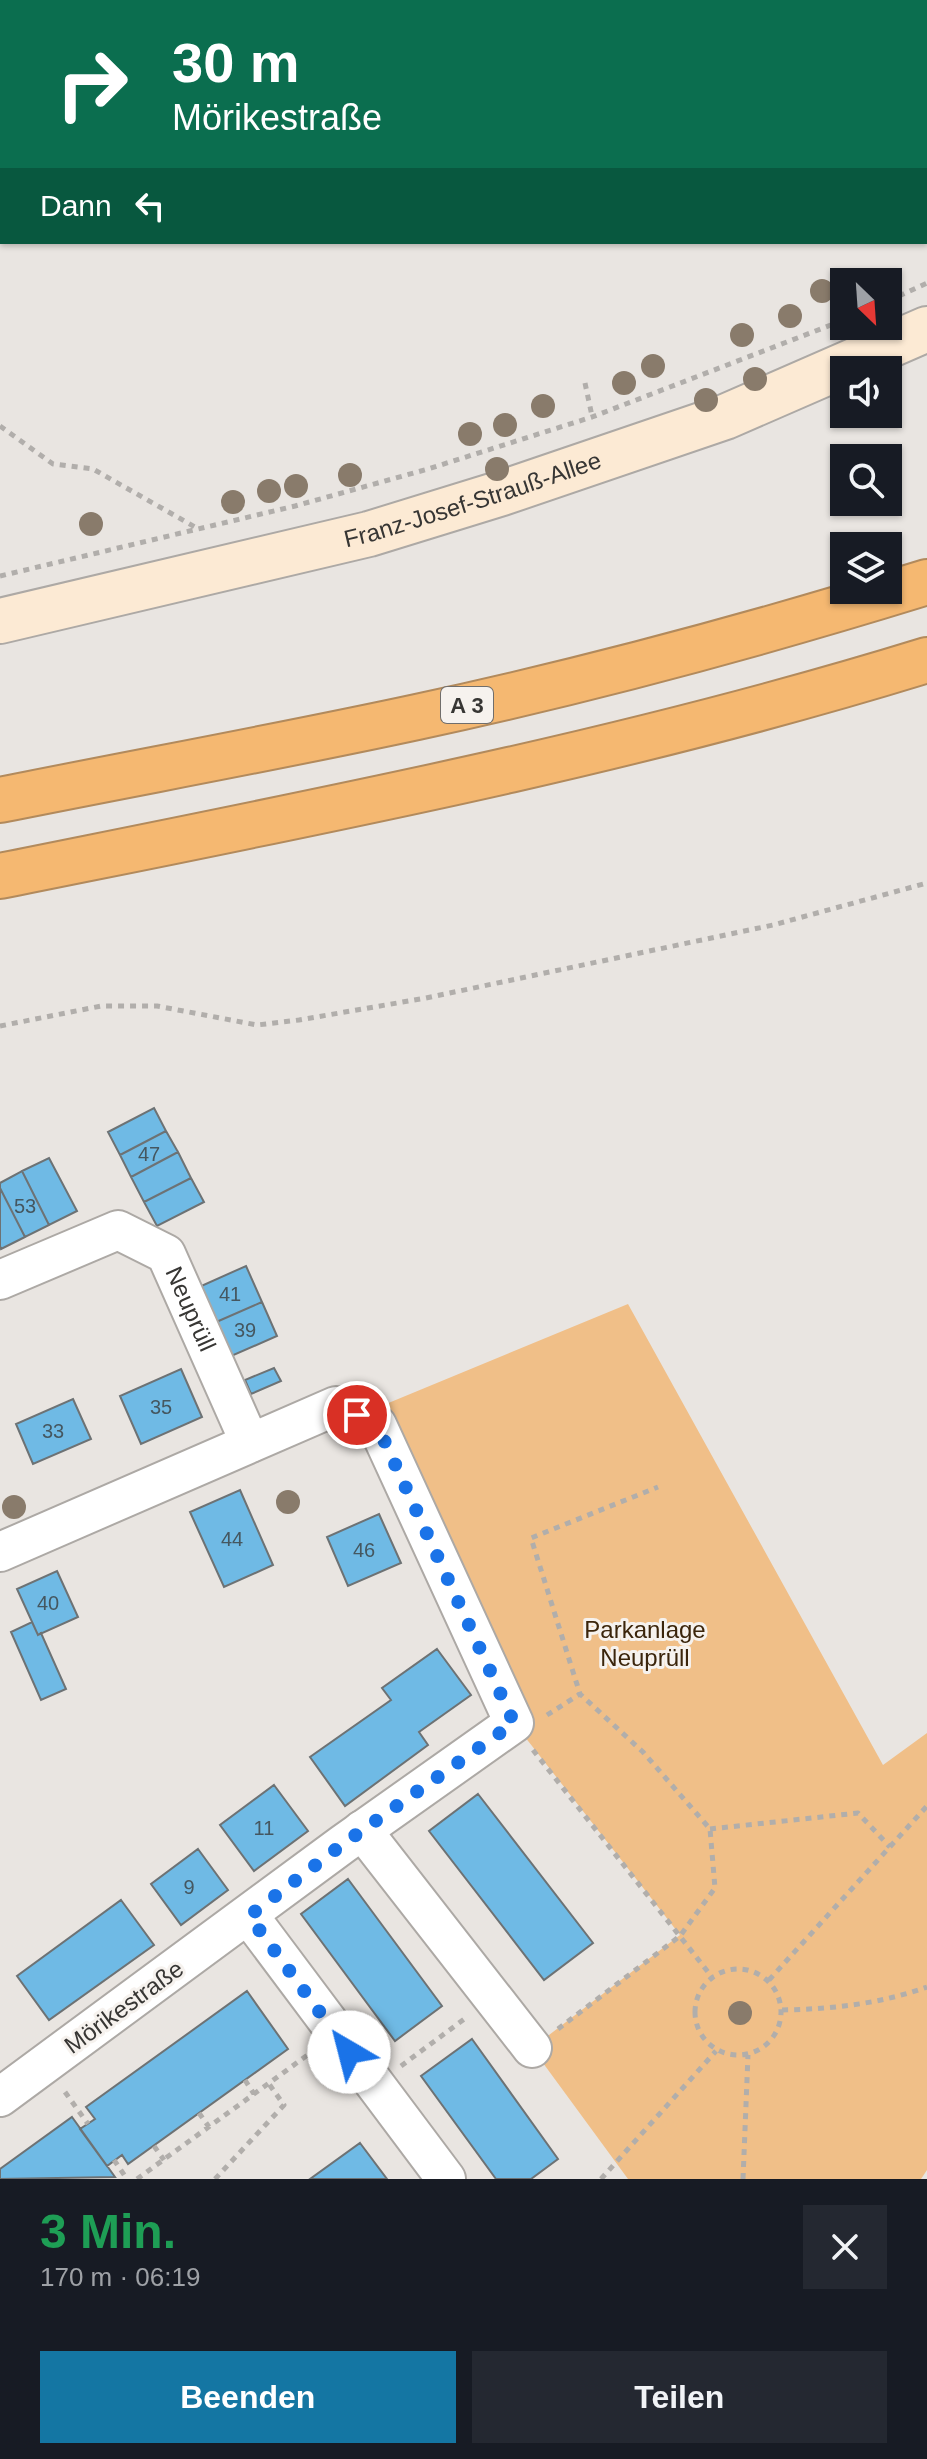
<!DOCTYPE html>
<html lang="de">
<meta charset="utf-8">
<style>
:root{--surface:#171b24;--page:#242831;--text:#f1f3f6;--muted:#9ea1a6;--accent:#1476a3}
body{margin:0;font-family:Arial,sans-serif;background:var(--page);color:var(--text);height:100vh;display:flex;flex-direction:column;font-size:30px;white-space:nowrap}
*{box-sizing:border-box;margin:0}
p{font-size:26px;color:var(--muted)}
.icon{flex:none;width:44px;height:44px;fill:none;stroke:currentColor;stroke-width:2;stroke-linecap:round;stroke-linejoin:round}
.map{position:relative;height:2179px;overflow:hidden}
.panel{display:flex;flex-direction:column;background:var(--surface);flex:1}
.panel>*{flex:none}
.guide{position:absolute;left:0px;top:0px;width:928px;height:244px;box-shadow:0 2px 6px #0004;background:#0b6e4f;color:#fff;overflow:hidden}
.needle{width:52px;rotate:155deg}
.tools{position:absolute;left:830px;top:268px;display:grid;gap:16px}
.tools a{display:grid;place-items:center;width:72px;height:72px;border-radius:0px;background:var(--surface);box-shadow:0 2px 6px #0004;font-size:40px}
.pin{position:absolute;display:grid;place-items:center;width:68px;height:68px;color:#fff;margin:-34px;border:4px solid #fff;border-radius:50%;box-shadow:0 2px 8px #0007}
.me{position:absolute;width:88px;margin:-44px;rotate:323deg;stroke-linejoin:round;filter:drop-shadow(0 0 6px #0008)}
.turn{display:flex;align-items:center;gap:28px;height:168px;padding:0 40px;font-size:36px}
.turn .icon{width:104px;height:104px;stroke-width:2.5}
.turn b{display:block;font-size:56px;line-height:68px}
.then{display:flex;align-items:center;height:76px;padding:0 40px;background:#0003;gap:16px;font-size:30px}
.round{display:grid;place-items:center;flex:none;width:84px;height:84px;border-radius:0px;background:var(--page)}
.head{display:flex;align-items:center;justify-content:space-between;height:136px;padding:0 40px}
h1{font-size:48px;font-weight:600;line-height:60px;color:#1e9e55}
.action{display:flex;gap:16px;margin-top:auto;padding:16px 40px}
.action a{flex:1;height:92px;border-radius:0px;background:var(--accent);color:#fff;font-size:32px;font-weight:600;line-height:92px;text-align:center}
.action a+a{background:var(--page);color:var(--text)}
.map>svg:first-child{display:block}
.green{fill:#f0bf88}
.building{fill:#6fbae5;stroke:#6d7274;stroke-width:2}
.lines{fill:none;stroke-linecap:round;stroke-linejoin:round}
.street-casing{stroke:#ada9a5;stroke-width:42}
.secondary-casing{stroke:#ada9a5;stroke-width:48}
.highway-casing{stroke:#b28a5c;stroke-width:48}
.path{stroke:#b1aeab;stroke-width:5;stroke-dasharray:6 6;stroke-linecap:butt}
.street{stroke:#fff;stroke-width:38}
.secondary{stroke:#fcead4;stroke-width:44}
.highway{stroke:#f5b871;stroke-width:44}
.tree{fill:#897b6b}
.route{stroke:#1a73e8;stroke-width:14;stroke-dasharray:0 25.2}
.labels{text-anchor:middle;stroke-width:6;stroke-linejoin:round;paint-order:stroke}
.number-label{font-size:20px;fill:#455760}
.shield{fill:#f6f2ee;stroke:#706e6c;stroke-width:2}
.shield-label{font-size:22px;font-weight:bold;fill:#373634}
.street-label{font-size:24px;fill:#373634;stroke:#f6f2ee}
.park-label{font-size:24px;fill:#3b250b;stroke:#f6f2ee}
</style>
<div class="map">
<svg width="927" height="2179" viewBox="0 0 927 2179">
<rect width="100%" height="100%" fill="#e9e5e1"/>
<path class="green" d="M628 1304 883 1765 927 1733V2170L921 2179H628L532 2048 680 1935 514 1723 386 1404Z"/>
<path class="building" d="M154 1108 166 1131 120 1155 108 1132Z
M166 1131 178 1152 131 1177 120 1155Z
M178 1152 191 1178 144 1202 131 1177Z
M49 1158 77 1211 49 1225 22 1171Z
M22 1171 49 1225 25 1237 0 1188V1183Z
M191 1178 204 1202 157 1226 144 1202Z
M0 1188 25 1237 1 1249 0 1246Z
M246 1266 262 1302 214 1323 199 1287Z
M262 1302 277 1336 229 1357 214 1323Z
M274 1368 281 1381 251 1394 245 1380Z
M181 1369 202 1417 141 1444 120 1396Z
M73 1399 91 1439 33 1464 16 1424Z
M240 1490 273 1565 224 1587 190 1512Z
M379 1514 401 1563 348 1586 327 1537Z
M57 1571 78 1617 38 1635 17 1589Z
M32 1622 38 1635 41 1633 66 1689 41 1700 11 1632Z
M437 1649 471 1695 419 1732 428 1745 345 1806 310 1757 391 1700 382 1688Z
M274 1785 308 1831 254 1871 220 1825Z
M478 1794 593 1943 544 1980 429 1831Z
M198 1849 228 1890 181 1925 151 1884Z
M348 1879 442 2006 395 2041 301 1914Z
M121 1900 154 1945 49 2020 17 1976Z
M247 1991 288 2049 128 2164 122 2155 107 2166 80 2129 95 2119 86 2107Z
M472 2039 558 2159 531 2179H496L421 2076Z
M72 2117 115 2177 0 2179V2169Z
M360 2143 387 2179H310Z"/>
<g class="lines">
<g class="street-casing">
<g id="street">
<path id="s1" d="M0 1280 118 1230 166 1254 250 1443"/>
<path d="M0 1552 336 1406 377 1425 514 1723 343 1844 0 2097"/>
<path d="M362 1830 532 2048"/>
<path d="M249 1916 446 2179"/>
</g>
</g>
<g class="secondary-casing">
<g id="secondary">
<path id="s2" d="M0 621 369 534 502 493 725 417 927 329"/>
</g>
</g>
<g class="highway-casing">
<path id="highway" d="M0 800C139 772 278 747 417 717 589 680 759 634 927 582
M0 876C312 813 623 754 927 660"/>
</g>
<path class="path" d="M888 301 927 283
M585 383 592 416
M0 426 53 464 93 469 195 527
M0 576 295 506 428 469 592 417 844 320
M0 1026 101 1006H157L257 1025 299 1020 426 998 773 925 927 883
M547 1715 580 1694
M533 1750 712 1977
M710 1829 858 1813 890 1847
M695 2012a43 43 0 1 1 86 0a43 43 0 1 1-86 0Z
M769 1980 927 1806
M782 2010C833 2009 879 2004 927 1987
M558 2029 680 1936 715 1888 710 1829 643 1752 580 1694 531 1538 658 1487
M401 2066 467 2017
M245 2080 254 2094
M65 2092 88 2124
M199 2113 209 2127
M154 2146 164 2160
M114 2160 127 2179
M137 2179 309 2054
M215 2179 284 2105 269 2084
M601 2179 716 2051
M743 2179 748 2055"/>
<use href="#street" class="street"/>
<use href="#secondary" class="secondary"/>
<use href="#highway" class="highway"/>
</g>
<g class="tree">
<circle cx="822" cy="291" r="12"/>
<circle cx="790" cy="316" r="12"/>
<circle cx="742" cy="335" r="12"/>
<circle cx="653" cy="366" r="12"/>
<circle cx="755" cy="379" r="12"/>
<circle cx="624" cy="383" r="12"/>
<circle cx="706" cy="400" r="12"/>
<circle cx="543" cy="406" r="12"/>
<circle cx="505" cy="425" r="12"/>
<circle cx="470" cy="434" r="12"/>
<circle cx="497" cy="469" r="12"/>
<circle cx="350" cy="475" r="12"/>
<circle cx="296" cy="486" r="12"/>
<circle cx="269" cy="491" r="12"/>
<circle cx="233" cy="502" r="12"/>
<circle cx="91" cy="524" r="12"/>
<circle cx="288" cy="1502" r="12"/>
<circle cx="14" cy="1507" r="12"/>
<circle cx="740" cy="2013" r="12"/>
</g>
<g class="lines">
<path class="route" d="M349 2052 249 1916 343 1844 514 1723 377 1425 357 1415"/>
</g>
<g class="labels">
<g class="number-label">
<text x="149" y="1161">47</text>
<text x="25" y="1213">53</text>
<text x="230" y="1301">41</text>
<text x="245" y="1337">39</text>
<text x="161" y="1414">35</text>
<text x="53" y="1438">33</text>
<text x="232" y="1546">44</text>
<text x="364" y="1557">46</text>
<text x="48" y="1610">40</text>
<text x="264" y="1835">11</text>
<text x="189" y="1894">9</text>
</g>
<rect class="shield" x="441" y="687" width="52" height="36" rx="6"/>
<g class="shield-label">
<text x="467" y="713">A 3</text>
</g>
<g class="street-label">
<text dy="8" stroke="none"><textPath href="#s2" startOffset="488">Franz-Josef-Strauß-Allee</textPath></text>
<text dy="8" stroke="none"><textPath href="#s1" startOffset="242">Neuprüll</textPath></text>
<text transform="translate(124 2007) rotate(-36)" y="8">Mörikestraße</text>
</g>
<g class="park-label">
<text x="645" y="1638">Parkanlage<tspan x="645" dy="28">Neuprüll</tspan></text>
</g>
</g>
</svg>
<div class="tools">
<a><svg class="needle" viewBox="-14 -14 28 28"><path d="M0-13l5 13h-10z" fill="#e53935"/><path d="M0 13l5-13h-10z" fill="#9ea1a6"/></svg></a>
<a><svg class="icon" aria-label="sound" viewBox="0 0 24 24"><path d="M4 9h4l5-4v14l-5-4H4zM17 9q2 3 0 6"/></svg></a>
<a><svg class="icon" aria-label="search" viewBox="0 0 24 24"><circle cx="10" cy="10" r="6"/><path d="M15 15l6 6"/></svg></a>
<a><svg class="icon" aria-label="layers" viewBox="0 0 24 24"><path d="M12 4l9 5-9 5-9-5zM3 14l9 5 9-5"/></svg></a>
</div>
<div class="pin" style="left:357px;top:1415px;background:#d93025"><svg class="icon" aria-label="arrive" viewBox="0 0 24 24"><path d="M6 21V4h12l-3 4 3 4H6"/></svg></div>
<svg class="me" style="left:349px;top:2052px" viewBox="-20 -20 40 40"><circle r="19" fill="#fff"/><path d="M0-13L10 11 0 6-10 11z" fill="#1a73e8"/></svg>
<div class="guide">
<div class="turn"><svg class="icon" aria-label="right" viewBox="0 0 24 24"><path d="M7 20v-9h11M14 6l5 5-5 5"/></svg><div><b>30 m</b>Mörikestraße</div></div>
<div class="then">Dann<svg class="icon" aria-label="left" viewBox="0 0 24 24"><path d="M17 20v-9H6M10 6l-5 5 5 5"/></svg></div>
</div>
</div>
<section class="panel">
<div class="head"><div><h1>3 Min.</h1><p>170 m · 06:19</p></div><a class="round"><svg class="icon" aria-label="close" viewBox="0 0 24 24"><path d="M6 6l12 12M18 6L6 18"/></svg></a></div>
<div class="action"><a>Beenden</a><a>Teilen</a></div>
</section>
